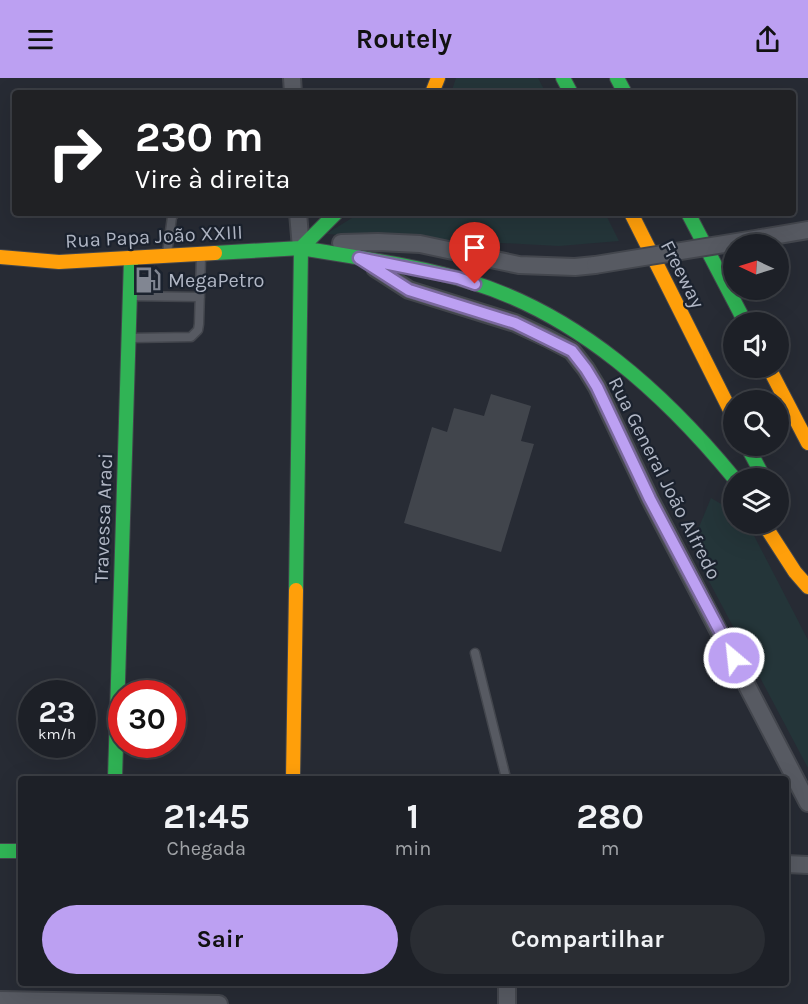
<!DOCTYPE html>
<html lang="pt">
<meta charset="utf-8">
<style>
:root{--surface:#1d2027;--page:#2a2d33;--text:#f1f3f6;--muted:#a0a3a7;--line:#3b3e44;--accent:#bca0f2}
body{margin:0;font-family:Karla,sans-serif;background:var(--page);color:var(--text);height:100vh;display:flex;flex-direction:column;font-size:22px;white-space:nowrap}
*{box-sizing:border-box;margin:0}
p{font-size:20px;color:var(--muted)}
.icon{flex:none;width:33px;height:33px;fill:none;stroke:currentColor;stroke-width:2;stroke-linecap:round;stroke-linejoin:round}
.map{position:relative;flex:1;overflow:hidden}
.side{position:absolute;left:18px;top:698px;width:771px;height:210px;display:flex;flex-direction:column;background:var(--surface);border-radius:6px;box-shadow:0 6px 24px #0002,0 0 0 2px var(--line)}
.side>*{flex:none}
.guide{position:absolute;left:12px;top:12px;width:784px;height:126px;border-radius:6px;box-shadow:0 6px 24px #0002,0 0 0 2px var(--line);background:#202124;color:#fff;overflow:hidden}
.needle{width:39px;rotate:274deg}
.tools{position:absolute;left:723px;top:156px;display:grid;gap:12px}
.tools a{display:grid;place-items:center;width:66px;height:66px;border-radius:50%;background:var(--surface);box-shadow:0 6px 24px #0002,0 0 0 2px var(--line);font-size:30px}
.speed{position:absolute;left:18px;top:602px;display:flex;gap:12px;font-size:30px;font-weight:700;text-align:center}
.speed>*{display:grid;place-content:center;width:78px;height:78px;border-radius:50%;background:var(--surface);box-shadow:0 6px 24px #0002,0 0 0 2px var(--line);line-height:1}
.speed small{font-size:15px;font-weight:400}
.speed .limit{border:9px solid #d22;background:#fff;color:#111}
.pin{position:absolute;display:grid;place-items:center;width:51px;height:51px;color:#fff;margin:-62px -26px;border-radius:50% 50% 50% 0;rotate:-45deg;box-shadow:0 0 6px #0007}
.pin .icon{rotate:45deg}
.me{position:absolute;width:66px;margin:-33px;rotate:332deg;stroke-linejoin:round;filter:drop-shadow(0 0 4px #0008)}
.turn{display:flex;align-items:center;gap:21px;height:126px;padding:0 24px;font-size:27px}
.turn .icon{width:78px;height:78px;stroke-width:2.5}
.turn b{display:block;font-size:42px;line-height:51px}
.eta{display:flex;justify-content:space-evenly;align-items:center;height:102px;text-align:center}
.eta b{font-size:36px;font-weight:700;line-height:42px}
.primary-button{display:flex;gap:12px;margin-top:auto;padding:12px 24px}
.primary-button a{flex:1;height:69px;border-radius:36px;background:var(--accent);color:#111;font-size:24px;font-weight:700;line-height:69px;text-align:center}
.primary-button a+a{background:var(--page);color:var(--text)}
header{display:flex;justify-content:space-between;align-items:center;height:78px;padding:0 24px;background:var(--accent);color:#111;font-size:27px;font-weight:700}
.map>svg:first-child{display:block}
.green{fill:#243539}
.building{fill:#41454c}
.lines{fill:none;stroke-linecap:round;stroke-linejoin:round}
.lane-casing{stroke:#43464d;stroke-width:11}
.street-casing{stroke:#43464d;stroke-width:20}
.fast-casing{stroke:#43464d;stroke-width:16}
.slow-casing{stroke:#43464d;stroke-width:16}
.lane{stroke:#575a62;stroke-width:8}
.street{stroke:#575a62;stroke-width:16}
.fast{stroke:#30b455;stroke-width:14}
.slow{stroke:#ff9f0a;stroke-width:14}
.street-bridge-casing{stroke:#43464d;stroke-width:20;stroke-linecap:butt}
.street-bridge{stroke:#575a62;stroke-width:16}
.route-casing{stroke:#7a689d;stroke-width:15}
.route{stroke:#bca0f2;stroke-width:10}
.labels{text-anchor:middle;stroke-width:4.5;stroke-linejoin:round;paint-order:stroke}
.street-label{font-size:20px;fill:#b1b7c5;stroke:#1b222e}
.poi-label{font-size:20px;fill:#b1b7c5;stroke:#1b222e;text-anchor:start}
</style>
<header><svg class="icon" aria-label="menu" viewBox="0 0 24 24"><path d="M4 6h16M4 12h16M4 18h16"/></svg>Routely<svg class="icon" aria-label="share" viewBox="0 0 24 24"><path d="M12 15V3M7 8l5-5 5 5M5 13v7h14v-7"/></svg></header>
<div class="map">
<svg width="808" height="926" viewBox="0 0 808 926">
<rect width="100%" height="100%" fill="#272b34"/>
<path class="green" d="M456 0H538L546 15H451Z
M360 135H605L619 163 559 168 326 156Z
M711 420 733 433 734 446H748L808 562V690L703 492 694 461Z"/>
<path class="building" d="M145 10H178V15H145Z
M491 316 531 328 521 363 534 366 501 474 404 445 432 349 447 354 454 330 484 338Z"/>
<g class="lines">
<g class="lane-casing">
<path id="lane" d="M167 175 172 139 175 135
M131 218 200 219
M131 260 191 259 198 252 199 246 201 179
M475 575 506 700"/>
</g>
<g class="street-casing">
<path id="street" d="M292 0 293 15
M298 135 301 170H303
M761 160 808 152
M341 165 378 164 420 166 519 187 575 189 595 187
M375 190 409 212 515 245 547 260 572 273 586 291 597 309 650 421 808 725
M786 786 808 787
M0 922 219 926
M507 926V904"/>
</g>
<g class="fast-casing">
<path id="fast" d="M563 0 571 15
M617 0 625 15
M688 135 745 244
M301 170C358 180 416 187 471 204 578 237 664 315 734 400
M301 170 336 135
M215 175 301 170 296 512
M747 368 764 400
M115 700 131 181
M0 773H21"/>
</g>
<g class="slow-casing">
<path id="slow" d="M432 15 438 0
M631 135 734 340
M0 179 59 184 215 175
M769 290 808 365
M764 446 795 494 808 509
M293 700 296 512"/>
</g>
<use href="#lane" class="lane"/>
<use href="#street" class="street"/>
<use href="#fast" class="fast"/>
<use href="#slow" class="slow"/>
<g class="street-bridge-casing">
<path id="street-bridge" d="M595 187 761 160"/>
</g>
<use href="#street-bridge" class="street-bridge"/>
</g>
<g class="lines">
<g class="route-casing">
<path id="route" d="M475 206 458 200 359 180 409 212 515 245 572 273 586 291 597 309 650 421 734 580"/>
</g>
<use href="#route" class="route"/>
</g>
<defs>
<g id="fuel-bare" transform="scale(2.07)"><path d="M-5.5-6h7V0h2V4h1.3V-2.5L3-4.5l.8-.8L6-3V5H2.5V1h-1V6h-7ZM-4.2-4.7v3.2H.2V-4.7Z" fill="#818692" stroke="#1b222e" stroke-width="2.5" paint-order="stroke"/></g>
</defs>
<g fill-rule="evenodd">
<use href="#fuel-bare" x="148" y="202"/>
</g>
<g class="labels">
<g class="street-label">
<text transform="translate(154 158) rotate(-3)" y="7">Rua Papa João XXIII</text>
<text transform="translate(683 196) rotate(63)" y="7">Freeway</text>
<text transform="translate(665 400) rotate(63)" y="7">Rua General João Alfredo</text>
<text transform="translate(103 440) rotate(-88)" y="7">Travessa Araci</text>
</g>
<g class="poi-label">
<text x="168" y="209">MegaPetro</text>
</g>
</g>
</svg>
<div class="tools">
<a><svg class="needle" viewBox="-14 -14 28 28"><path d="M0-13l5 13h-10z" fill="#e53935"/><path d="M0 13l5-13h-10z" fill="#a0a3a7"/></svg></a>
<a><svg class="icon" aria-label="sound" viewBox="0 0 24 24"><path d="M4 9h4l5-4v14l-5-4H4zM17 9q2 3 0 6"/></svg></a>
<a><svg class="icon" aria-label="search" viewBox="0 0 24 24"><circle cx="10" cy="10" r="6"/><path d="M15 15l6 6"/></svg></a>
<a><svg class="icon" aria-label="layers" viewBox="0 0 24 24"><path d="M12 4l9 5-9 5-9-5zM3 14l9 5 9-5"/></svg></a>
</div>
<div class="speed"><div>23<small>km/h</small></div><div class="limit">30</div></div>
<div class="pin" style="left:475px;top:206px;background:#d93025"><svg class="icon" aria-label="arrive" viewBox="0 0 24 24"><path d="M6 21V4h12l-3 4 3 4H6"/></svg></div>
<svg class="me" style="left:734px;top:580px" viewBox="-20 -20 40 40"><circle r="17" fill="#bca0f2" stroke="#fff" stroke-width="3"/><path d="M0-11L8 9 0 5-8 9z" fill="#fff"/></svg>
<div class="guide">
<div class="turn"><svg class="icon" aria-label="right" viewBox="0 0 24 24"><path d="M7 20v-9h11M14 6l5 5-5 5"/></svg><div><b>230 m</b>Vire à direita</div></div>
</div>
<section class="side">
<div class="eta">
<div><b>21:45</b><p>Chegada</p></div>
<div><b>1</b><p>min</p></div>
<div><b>280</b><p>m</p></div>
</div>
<div class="primary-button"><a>Sair</a><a>Compartilhar</a></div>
</section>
</div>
